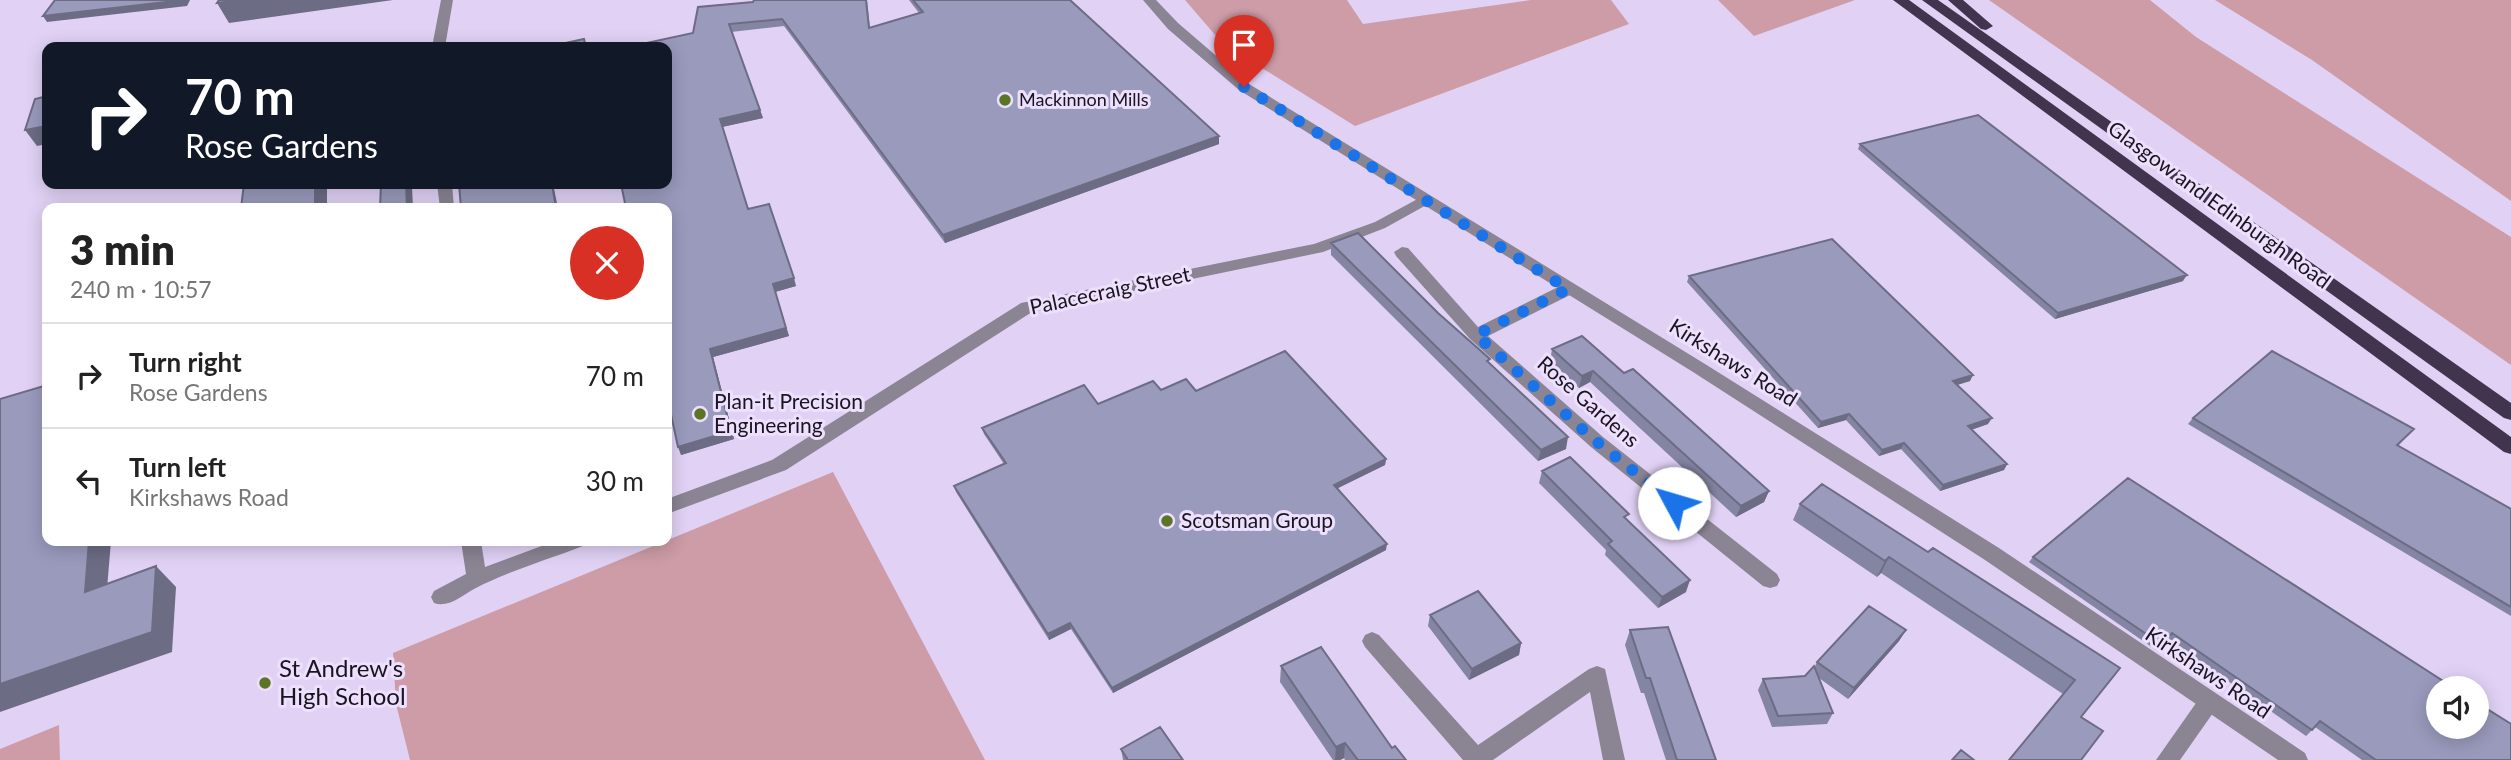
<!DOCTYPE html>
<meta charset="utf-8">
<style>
:root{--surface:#fff;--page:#f2f2f2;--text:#222;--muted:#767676;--line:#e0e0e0}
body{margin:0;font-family:Lato,sans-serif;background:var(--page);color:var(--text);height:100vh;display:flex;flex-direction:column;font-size:26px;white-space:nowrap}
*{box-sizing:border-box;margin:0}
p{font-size:23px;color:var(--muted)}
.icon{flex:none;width:38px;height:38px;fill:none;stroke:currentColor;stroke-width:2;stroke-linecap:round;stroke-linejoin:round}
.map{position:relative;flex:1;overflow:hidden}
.details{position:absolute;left:42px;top:203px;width:630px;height:343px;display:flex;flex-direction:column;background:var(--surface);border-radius:14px;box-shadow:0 4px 18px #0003}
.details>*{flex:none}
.top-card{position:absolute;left:42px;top:42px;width:630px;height:147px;border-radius:14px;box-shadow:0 4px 18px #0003;background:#111827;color:#fff;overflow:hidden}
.controls{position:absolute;left:2426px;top:676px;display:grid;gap:14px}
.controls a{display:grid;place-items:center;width:63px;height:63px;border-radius:50%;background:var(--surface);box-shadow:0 4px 18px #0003;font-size:35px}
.pin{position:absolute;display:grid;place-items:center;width:60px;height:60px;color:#fff;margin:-72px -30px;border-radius:50% 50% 50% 0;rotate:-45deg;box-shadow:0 0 7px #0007}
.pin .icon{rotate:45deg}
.me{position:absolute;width:77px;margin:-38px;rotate:309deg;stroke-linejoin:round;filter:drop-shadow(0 0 5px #0008)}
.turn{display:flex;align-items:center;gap:24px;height:147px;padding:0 28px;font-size:32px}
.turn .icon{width:91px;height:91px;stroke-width:2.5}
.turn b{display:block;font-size:49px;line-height:60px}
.round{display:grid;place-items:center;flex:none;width:74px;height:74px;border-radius:37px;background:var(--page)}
.head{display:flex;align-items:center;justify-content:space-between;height:119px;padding:0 28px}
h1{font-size:42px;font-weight:800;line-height:52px}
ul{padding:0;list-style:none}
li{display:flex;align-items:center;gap:21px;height:105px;padding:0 28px;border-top:2px solid var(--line)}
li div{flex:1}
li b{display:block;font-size:26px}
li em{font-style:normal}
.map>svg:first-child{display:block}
.green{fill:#cd9ca6}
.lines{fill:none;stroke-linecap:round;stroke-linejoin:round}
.minor{fill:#8a8493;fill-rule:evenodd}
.tertiary{fill:#8a8493;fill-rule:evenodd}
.trunk{fill:#40344e;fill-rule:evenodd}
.wall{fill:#8484a3}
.shaded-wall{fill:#6c6c84}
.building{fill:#9a9abd;stroke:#6c6c84;stroke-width:2}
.route{stroke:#1a73e8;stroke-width:12;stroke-dasharray:0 21.6}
.poi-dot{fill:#5b7426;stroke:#ede0fd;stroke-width:2.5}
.labels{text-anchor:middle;stroke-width:6;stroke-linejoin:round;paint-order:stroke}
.far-poi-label{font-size:18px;fill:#191420;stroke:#ede0fd;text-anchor:start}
.street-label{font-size:21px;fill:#191420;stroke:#ede0fd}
.poi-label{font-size:21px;fill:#191420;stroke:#ede0fd;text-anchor:start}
.near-poi-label{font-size:24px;fill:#191420;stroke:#ede0fd;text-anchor:start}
</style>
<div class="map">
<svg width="2511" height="760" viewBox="0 0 2511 760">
<rect width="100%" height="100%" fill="#e1d2f5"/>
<path class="green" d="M1185 0H1347L1363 24 1531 0H1611L1629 24 1355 126 1222 43Z
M1718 0H1855L1754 36Z
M1989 0H2150L2196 37 2511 237V365Z
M2215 0H2511V201L2312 60Z
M833 472 985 760H410L396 704 393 653Z
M59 725 60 760H0V749Z"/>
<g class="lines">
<path class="minor" d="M441 0H453L445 47H432Z
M437 184H452L454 208H440Z
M1425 195 1430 197 1433 200 1430 203 1385 228 1323 252 1032 312 786 470 667 514V499L772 460 1021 303 1314 244 1375 222Z
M1402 247 1408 248 1478 327 1562 285H1574L1576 289 1574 293 1488 336 1603 437 1777 574 1780 580 1777 586 1770 588 1763 586 1591 447 1470 339 1396 256 1394 252Z
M461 541H481L485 567 555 541H586L583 546C547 560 508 571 474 589 462 596 448 608 434 603L431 597 434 591 466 574Z
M1372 632 1379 635 1478 745 1589 669 1597 666 1605 669 1625 760H1603L1590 692 1493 760H1463L1365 647 1362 641 1365 635Z
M2209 694 2217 696 2220 703 2180 760H2156L2201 696Z"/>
<path class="tertiary" d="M1143 0H1156L1178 23 1249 84 1705 364 1999 548 2305 753 2308 760H2278L1985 560 1693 372 1239 90 1168 29Z"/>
<path class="trunk" d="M1893 0H1909L2511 437V454L2504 452Z
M1922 0H1938L2511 403V420L2504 418Z
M1948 0H1963L1993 26 1986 30 1981 29Z"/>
</g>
<path class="wall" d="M867 0 870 28 919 13 909 0H1070L1219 144 945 243 784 26 731 32 763 118 722 127 748 209 796 286 775 292 789 336 713 357 734 439 681 455 667 184 693 33 753 2Z
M1860 144 2183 281 2055 319 1858 149Z
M1331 243 1438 313 1489 363 1566 449 1538 461 1331 255Z
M1689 276 1970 381 1957 385 1988 424 1971 430 2007 464 2004 470 1940 491 1901 449 1879 456 1846 420 1818 428 1687 282Z
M1552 349 1624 373 1769 491 1764 502 1736 517 1590 382 1579 388 1550 361Z
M1161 390 1196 391 1386 459 1385 465 1338 488 1386 550 1113 693 1071 629 1049 640 956 492 954 486 1004 464 984 434 982 428Z
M2193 418 2414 429 2398 446 2511 509V616L2188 424Z
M1542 471 1627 521 1686 592 1658 608 1605 555 1606 550 1539 483Z
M1800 504 1928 552 2120 668 2081 717V760L2063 694 1881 573 1877 577 1793 520Z
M2033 557 2511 760H2362L2315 727 2306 736 2168 639 2156 650 2029 562Z
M1430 615 1521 643 1519 655 1469 680 1428 626Z
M1630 630 1716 760H1666L1644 693H1641L1625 645Z
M1906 630 1899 641 1848 699 1819 678 1833 713 1827 724 1772 727 1758 690 1763 679 1805 676 1814 668 1817 662Z
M1281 666 1392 748 1406 760H1345L1344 758 1340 760H1333L1280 682Z
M1121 749 1183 760H1123Z"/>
<path class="shaded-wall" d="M184 0H190L187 6 47 22 43 16Z
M240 0H393L229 23 217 3Z
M760 110 763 118 722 127 720 119Z
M47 126V144L37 146 25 130Z
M1219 136V144L945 243 943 235Z
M315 184H327V208H315Z
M406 184H411L412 187 413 208H407Z
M552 184H553L558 208H556Z
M2187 275 2183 281 2055 319 2058 313Z
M794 278 796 286 775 292 789 336 713 357 734 439 681 455 678 447 710 349 773 284Z
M1593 371 1590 382 1579 388 1582 376Z
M1973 375 1970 381 1950 387 1953 381Z
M1849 414 1846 420 1818 428 1821 422Z
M1992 418 1988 424 1965 432 1968 426Z
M1568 437 1566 449 1538 461 1541 450Z
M1904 443 1901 449 1879 456 1882 450Z
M1386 459 1385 465 1334 490V485Z
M2007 464 2004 470 1940 491 1943 485Z
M1769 491 1764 502 1736 517 1741 506Z
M89 541H111L105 613 85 592Z
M1387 544 1386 550 1113 693 1112 688Z
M1889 557 1881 573 1877 577 1885 561Z
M156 566 176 587 172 652 0 712V684Z
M1690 580 1686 592 1658 608 1662 597Z
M1070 623 1071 629 1049 640 1048 634Z
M1906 630 1899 641 1848 699 1854 688Z
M1521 643 1519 655 1469 680 1472 669Z
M1345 743 1344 758 1340 760H1335L1336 747Z"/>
<path class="building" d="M55 0H184L43 16Z
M219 0H240L217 3Z
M754 0H866L869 28 923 12 913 0H1070L1219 136 943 235 782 19 729 24 760 110 720 119 748 209 769 204 794 278 773 284 786 328 710 349 731 431 678 447 667 396V208H626L621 184H667V47H637V45L693 33 698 7 753 2Z
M584 39 586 47H547Z
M47 96V126L25 130 35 99Z
M1978 115 2187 275 2058 313 1860 144Z
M244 184H315V208H241Z
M381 184H406L407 208H380Z
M459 184H552L556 208H461Z
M1358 233 1438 313 1490 359 1487 361 1568 437 1541 450 1331 243Z
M1832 239 1973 375 1953 381 1992 418 1968 426 2007 464 1943 485 1904 443 1882 450 1849 414 1821 422 1689 276Z
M1582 336 1624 373 1633 369 1769 491 1741 506 1593 371 1582 376 1552 349Z
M1285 351 1386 459 1334 485 1387 544 1112 688 1070 623 1048 634 954 486 1006 463 982 428 1084 385 1098 404 1153 381 1161 390 1186 379 1196 391Z
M2272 351 2414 429 2397 445 2511 509V607L2193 418Z
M47 385V541H89L85 592 156 566 152 632 0 684V399Z
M1570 457 1629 514 1624 517 1690 580 1662 597 1608 544 1612 541 1542 471Z
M2128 478 2454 688H2438V726H2476V702L2511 724V760H2376L2320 721 2312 730 2172 633 2161 644 2033 557Z
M1822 484 1928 552 1933 548 2120 668 2081 717 2103 731 2081 760H2009L2075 680 1889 557 1885 561 1800 504Z
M1478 591 1521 643 1472 669 1430 615Z
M1869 606 1906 630 1854 688 1817 662Z
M1668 627 1716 760H1677L1650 678H1646L1630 630Z
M1321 647 1392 748 1395 746 1406 760H1358L1345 743 1336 747 1281 666Z
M1814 666 1833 713 1778 716 1763 679 1805 676Z
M1160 727 1183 760H1128L1121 749Z
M1961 750 1974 760H1952Z"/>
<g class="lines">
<path class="route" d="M1244 87 1568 289 1476 335 1597 442 1674 503"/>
</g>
<g class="poi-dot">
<circle cx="1005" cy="100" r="7"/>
<circle cx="700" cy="414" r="7"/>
<circle cx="1167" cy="521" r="7"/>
<circle cx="265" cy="683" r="7"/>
</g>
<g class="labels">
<g class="far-poi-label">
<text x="1019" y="106">Mackinnon Mills</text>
</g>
<g class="street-label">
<text transform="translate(2219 205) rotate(36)" y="7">Glasgow and Edinburgh Road</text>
<text transform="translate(1110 291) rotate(-12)" y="7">Palacecraig Street</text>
<text transform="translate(1733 363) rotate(32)" y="7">Kirkshaws Road</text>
<text transform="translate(1588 402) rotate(41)" y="7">Rose Gardens</text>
<text transform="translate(2208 673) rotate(34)" y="7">Kirkshaws Road</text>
</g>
<g class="poi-label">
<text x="714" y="409">Plan-it Precision<tspan x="714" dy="24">Engineering</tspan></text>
<text x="1181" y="528">Scotsman Group</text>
</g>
<g class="near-poi-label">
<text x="279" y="677">St Andrew's<tspan x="279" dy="28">High School</tspan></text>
</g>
</g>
</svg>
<div class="controls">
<a><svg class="icon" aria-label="sound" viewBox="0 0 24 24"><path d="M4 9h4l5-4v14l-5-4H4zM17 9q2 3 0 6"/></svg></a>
</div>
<div class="pin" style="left:1244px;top:87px;background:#d93025"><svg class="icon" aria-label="arrive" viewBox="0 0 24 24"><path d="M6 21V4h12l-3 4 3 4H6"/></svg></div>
<svg class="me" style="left:1674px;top:503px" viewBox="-20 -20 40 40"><circle r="19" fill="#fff"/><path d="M0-13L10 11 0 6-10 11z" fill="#1a73e8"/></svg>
<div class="top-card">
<div class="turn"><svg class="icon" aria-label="right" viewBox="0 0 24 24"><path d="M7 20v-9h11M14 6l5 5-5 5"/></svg><div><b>70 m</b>Rose Gardens</div></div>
</div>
<section class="details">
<div class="head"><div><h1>3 min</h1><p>240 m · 10:57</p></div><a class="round" style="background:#d93025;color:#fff"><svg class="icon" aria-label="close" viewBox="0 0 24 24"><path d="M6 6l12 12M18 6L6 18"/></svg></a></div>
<ul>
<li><svg class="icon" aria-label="right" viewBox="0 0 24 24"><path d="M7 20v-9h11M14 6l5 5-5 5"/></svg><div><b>Turn right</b><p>Rose Gardens</p></div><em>70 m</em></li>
<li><svg class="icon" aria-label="left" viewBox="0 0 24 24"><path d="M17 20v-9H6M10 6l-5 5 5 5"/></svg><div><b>Turn left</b><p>Kirkshaws Road</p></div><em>30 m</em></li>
</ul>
</section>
</div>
